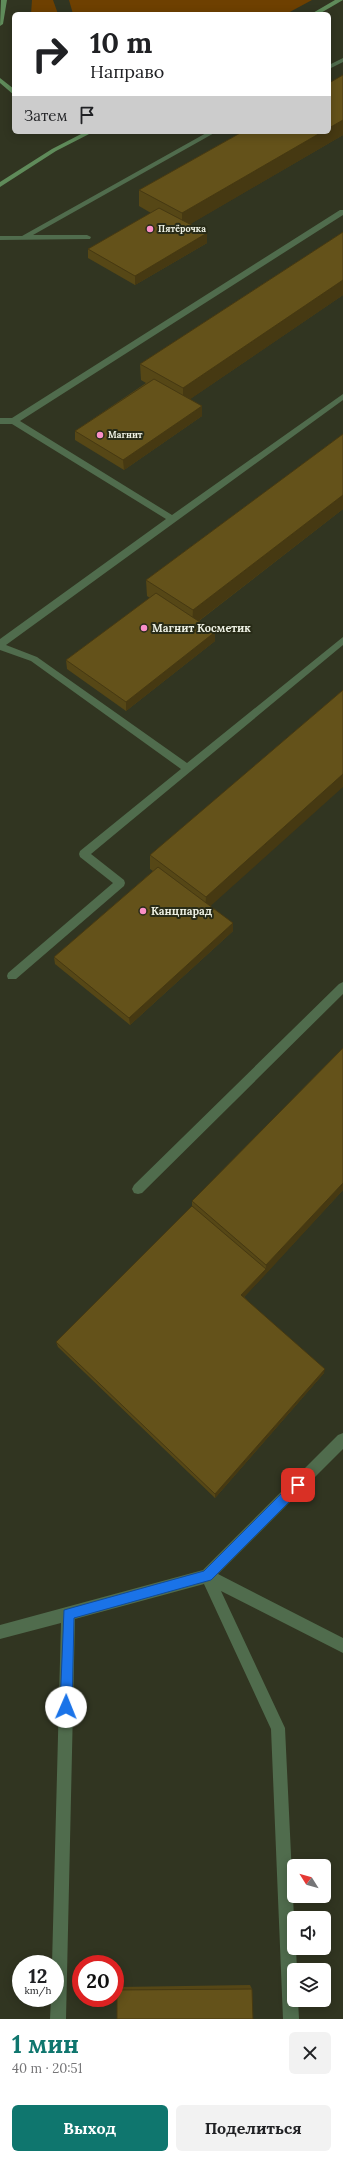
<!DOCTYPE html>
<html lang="ru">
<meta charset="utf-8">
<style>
:root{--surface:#fff;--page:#f2f2f2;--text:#202124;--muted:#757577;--accent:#0f766e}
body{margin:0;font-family:Lora,serif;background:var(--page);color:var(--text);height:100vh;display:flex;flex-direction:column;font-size:15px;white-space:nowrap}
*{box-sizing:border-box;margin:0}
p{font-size:13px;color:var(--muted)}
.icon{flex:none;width:22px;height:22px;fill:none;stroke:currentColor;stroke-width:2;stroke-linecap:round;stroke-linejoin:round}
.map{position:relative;height:2019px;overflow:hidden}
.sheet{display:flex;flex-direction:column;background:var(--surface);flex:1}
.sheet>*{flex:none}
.hud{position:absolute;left:12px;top:12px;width:319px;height:122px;border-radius:6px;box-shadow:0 2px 10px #0003;background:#fff;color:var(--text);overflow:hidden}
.needle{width:26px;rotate:307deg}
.fabs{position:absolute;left:287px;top:1859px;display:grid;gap:8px}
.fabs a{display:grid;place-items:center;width:44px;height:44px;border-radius:6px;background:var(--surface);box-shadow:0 2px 10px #0003;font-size:20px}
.speed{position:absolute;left:12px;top:1955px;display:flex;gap:8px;font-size:20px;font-weight:700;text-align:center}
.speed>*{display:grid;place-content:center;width:52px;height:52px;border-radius:50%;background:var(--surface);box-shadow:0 2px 10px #0003;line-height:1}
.speed small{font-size:10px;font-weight:400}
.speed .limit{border:6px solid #d22;background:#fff;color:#111}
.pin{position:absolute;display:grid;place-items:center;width:34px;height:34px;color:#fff;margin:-17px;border-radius:8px;box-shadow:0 2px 6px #0006}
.me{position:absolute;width:44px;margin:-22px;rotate:1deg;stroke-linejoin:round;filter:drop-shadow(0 0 3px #0008)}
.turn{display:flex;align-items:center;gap:14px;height:84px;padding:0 12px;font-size:18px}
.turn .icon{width:52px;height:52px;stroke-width:2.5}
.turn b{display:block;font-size:28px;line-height:34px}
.then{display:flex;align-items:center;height:38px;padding:0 12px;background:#0003;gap:8px;font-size:15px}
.round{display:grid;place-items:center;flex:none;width:42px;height:42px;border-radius:6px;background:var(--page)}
.summary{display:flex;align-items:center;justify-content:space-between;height:68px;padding:0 12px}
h1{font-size:24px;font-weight:700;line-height:30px;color:var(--accent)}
.cta{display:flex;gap:8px;margin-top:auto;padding:8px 12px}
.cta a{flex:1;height:46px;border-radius:6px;background:var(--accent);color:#fff;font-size:16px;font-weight:700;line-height:46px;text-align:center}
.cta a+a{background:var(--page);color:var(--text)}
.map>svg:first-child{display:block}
.green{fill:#6e4001}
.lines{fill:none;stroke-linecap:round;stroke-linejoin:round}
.service{fill:#506c4d;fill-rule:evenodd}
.secondary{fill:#5f8b5a;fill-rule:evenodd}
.wall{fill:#564716}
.shaded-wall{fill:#463912}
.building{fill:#64521a;stroke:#463912}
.route{fill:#1a73e8;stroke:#114b97}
.poi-dot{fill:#fa8fc7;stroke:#282b17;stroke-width:1.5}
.labels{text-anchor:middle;stroke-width:4;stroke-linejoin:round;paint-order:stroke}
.far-poi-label{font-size:9px;font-weight:bold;fill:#ecefe2;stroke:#282b17;text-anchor:start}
.poi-label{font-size:11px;font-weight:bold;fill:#ecefe2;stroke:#282b17;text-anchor:start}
</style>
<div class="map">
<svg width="343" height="2019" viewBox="0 0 343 2019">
<rect width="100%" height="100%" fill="#313521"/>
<path class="green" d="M32 0H53L58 14H31Z
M69 0H312L286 14H73Z"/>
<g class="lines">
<path class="service" d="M343 58V62L329 69V65Z
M208 132H216L33 235H87L91 237 90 239 0 240V236H22Z
M340 210H343V215L20 421 172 515 343 394V400L6 645 37 657 187 763 343 637V645L91 854 124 880 125 883 124 886 16 979H8L7 976 8 973 113 883 80 857 79 854 80 851 181 769 31 661 0 650V639L166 519 12 424H0V418H12Z
M343 982V994L142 1193 138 1194 134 1193 132 1189 134 1185 339 984Z
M343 1433V1449L218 1574 343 1638V1653L221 1591 285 1728 294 1918V1948H296L297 1970H294V2000H298L299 2019H283L271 1729 204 1584 75 1619 66 2019H50L51 1998H55V1964H52L61 1623 0 1639V1625L203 1570 338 1435Z"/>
<path class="secondary" d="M1 0H7L3 24 0 26Z
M335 0H343L319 14H311Z
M0 78 14 89V95L0 83Z
M85 132H93L56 151 0 187V182L52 149Z"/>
</g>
<path class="wall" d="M343 75V135L190 224 207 243 135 285 88 258V249L151 213 139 206V190Z
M343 232V295L190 399 202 416 124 470 75 440V431L146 383 141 380 140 364Z
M343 434V509L199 621 215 632V641L126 711 67 669 66 660 150 598 147 596 146 580Z
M343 690 210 906 233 931 130 1025 55 964 54 957 153 871 150 869V855Z
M343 1190 244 1297 324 1373 215 1498 58 1347 56 1342 192 1206V1201Z
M250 1985 252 1989 117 1990 118 1987Z"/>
<path class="shaded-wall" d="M343 120V135L182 229V213L322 132H329V128Z
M207 233V243L135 285V276Z
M343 280V295L183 404V388Z
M202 406V416L124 470 123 460Z
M343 495V509L192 626 193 610Z
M215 632V641L126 711V702Z
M343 774V787L205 911 206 897Z
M233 923V931L130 1025 129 1018Z
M343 1183V1190L265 1275 266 1265Z
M266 1269 265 1275 241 1300V1295Z
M325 1369 324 1373 215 1498V1494Z"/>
<path class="building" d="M343 75V120L329 128V83Z
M242 132H322L182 213 139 190Z
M159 208 207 233 135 276 88 249Z
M343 232V280L183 388 140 364Z
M154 379 202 406 123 460 75 431Z
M343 434V495L193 610 146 580Z
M156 593 215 632 126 702 66 660Z
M343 690V774L206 897 150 855Z
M158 867 233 923 129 1018 54 957Z
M343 1048V1183L266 1265 192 1201Z
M192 1206 266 1269 241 1295 325 1369 215 1494 56 1342Z
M252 1989 253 2019H117V1990Z"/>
<path class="route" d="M298 1480 302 1481 303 1485 302 1489 211 1580 74 1618 72 1707 70 1712 66 1713 62 1712 60 1707 64 1610 204 1571 294 1481Z"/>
<g class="poi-dot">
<circle cx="150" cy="229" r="4"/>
<circle cx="100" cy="435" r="4"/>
<circle cx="144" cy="628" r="4"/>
<circle cx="143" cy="911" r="4"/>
</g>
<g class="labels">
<g class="far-poi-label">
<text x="158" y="232">Пятёрочка</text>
<text x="108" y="438">Магнит</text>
</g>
<g class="poi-label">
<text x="152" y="632">Магнит Косметик</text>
<text x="151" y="915">Канцпарад</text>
</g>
</g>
</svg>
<div class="fabs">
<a><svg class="needle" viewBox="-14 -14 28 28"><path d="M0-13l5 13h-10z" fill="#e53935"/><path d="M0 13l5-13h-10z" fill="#757577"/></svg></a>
<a><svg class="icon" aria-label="sound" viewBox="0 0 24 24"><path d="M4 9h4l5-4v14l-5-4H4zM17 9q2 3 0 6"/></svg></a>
<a><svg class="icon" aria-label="layers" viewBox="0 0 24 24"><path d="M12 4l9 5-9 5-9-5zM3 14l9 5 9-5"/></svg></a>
</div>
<div class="speed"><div>12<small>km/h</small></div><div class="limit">20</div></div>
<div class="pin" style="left:298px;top:1485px;background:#d93025"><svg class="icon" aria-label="arrive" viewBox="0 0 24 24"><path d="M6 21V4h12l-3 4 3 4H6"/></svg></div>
<svg class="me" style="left:66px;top:1707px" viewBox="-20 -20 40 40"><circle r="19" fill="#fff"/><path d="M0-13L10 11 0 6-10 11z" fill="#1a73e8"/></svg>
<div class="hud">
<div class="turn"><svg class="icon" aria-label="right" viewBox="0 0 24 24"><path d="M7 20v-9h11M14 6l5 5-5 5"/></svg><div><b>10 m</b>Направо</div></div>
<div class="then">Затем<svg class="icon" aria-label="arrive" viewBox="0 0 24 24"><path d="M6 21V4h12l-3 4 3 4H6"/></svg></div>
</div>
</div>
<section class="sheet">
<div class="summary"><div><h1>1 мин</h1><p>40 m · 20:51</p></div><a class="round"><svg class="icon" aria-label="close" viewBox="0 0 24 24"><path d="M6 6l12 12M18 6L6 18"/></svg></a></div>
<div class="cta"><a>Выход</a><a>Поделиться</a></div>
</section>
